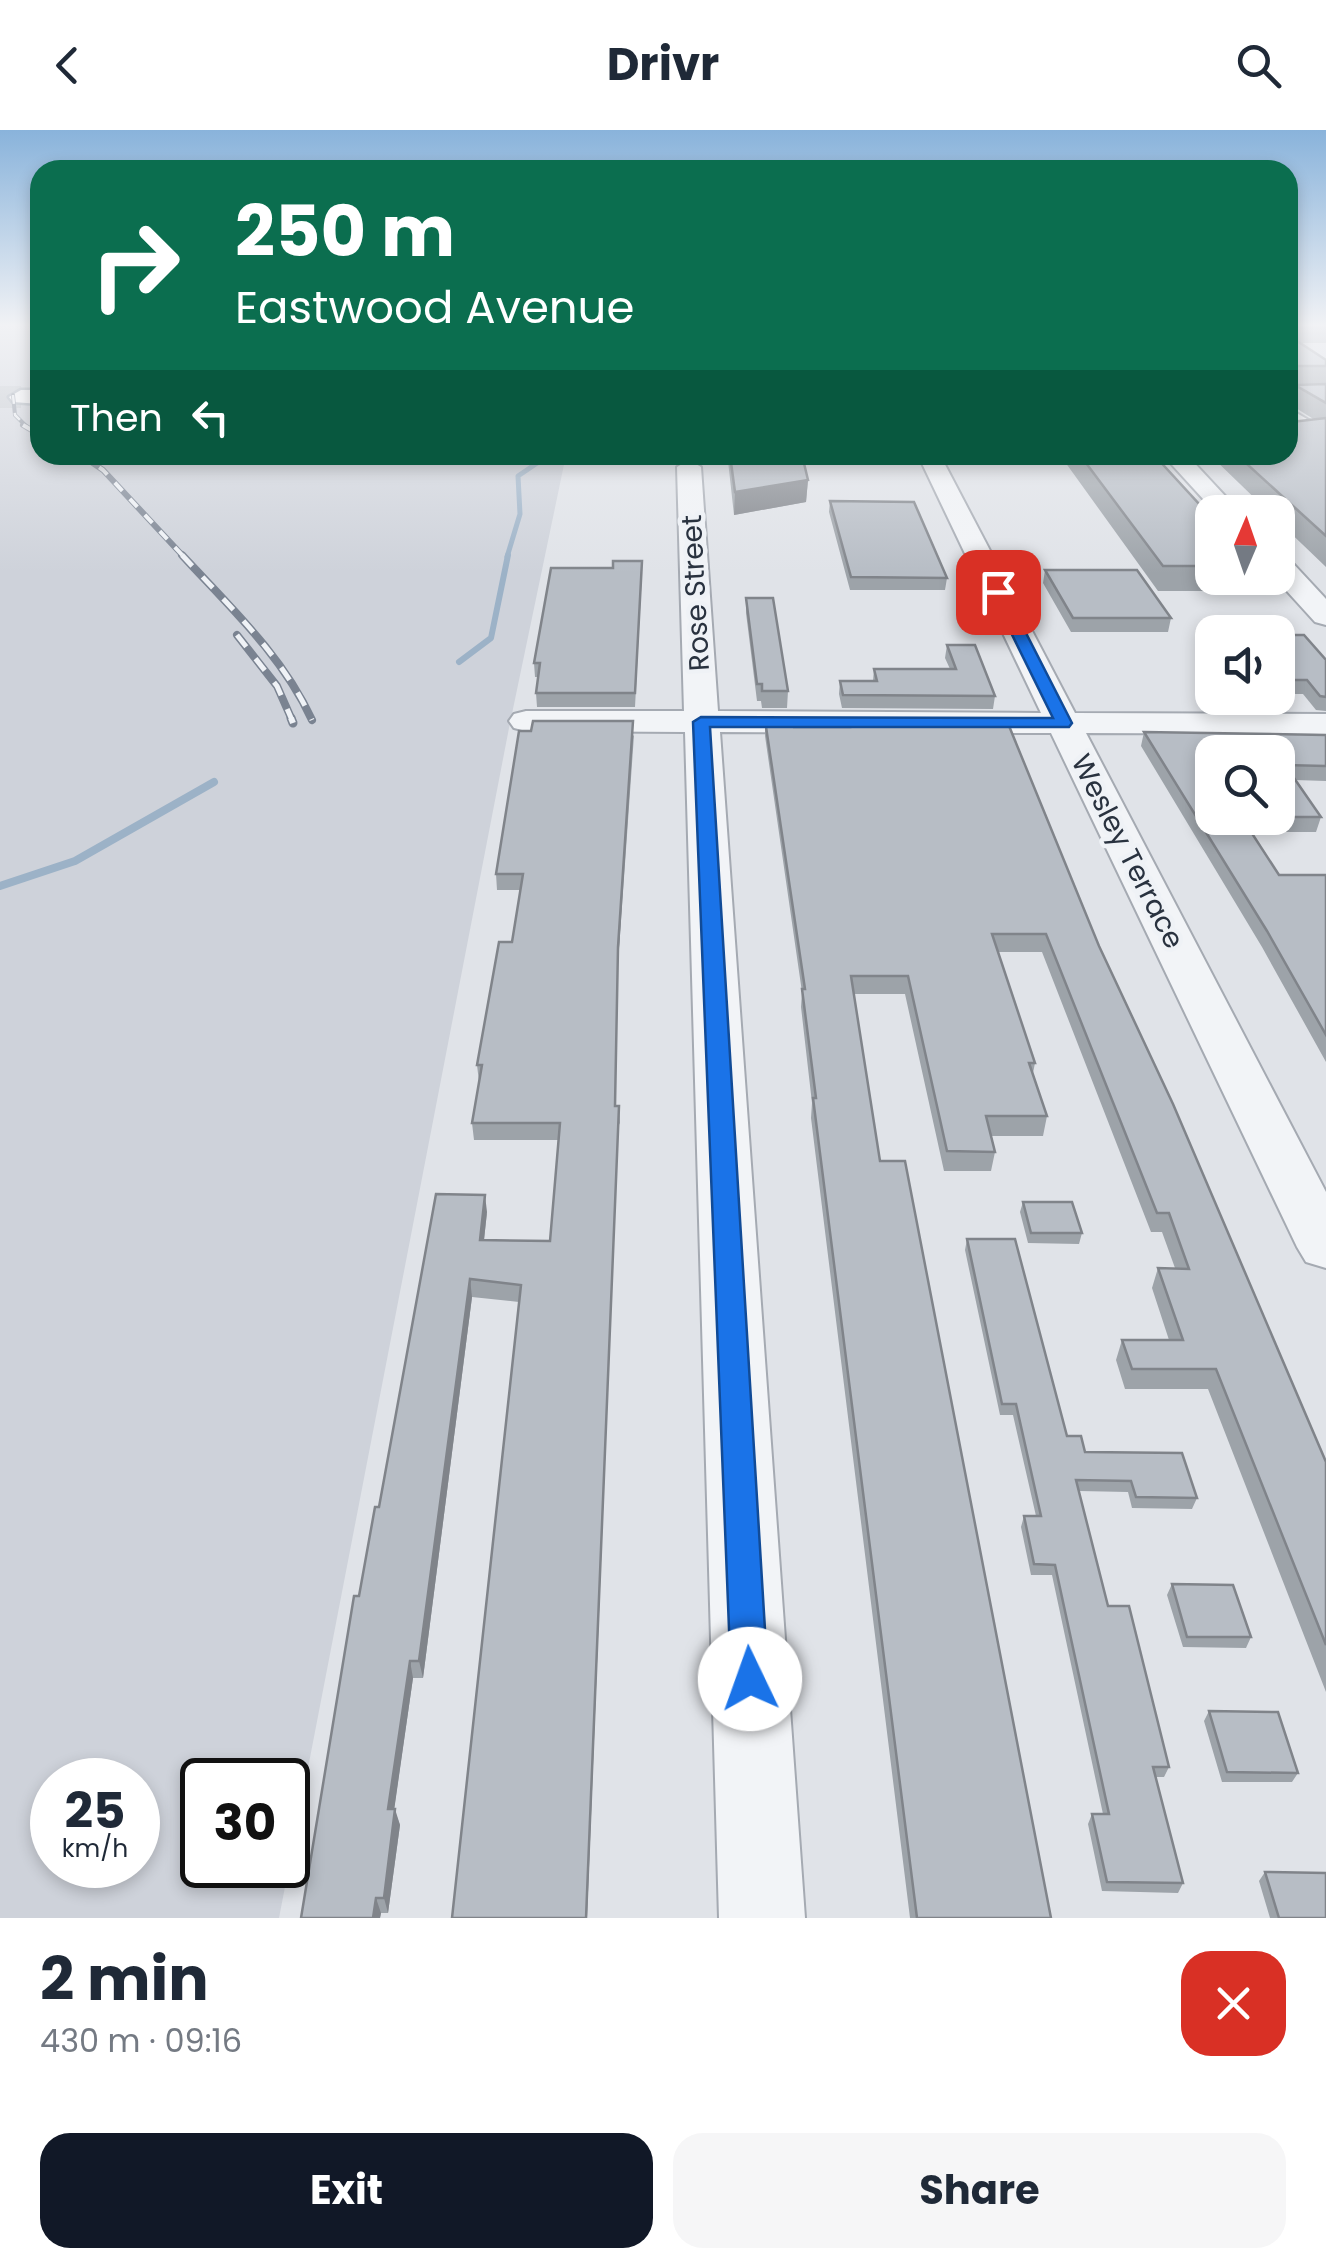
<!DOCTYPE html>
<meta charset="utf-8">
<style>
:root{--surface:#fff;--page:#f6f6f7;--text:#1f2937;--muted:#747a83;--accent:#111827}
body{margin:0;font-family:Poppins,sans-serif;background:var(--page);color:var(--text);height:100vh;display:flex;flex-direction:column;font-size:38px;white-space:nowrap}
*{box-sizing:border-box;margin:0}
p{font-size:32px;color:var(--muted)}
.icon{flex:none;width:55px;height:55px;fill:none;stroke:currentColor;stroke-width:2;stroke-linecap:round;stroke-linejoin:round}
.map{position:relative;height:1788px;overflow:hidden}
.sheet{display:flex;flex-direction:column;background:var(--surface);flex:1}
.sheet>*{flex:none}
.guide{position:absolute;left:30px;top:30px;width:1268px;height:305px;border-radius:30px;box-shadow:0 5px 15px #0003;background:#0b6e4f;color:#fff;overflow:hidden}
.needle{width:65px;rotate:2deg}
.tools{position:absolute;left:1195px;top:365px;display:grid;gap:20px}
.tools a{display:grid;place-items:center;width:100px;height:100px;border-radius:20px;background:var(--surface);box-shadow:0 5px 15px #0003;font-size:50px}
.speed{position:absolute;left:30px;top:1628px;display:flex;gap:20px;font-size:50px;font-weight:700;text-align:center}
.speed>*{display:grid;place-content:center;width:130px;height:130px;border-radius:50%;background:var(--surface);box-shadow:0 5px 15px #0003;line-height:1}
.speed small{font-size:25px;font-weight:400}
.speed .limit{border:5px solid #111;border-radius:15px;background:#fff;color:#111}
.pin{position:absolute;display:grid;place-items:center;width:85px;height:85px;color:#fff;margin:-42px;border-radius:20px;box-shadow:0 5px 15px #0006}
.me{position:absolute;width:110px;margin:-55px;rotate:357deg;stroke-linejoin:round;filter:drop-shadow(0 0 8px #0008)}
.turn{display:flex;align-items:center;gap:35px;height:210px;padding:0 40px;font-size:45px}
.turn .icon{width:130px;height:130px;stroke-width:2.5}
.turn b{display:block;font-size:70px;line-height:85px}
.then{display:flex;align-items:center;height:95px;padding:0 40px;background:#0003;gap:20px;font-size:38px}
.round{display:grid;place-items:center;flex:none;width:105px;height:105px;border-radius:30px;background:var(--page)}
.summary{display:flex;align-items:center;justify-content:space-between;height:170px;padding:0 40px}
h1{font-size:60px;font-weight:700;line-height:75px}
.primary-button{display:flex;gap:20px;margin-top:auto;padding:20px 40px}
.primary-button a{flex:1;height:115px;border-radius:30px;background:var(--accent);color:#fff;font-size:40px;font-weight:700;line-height:115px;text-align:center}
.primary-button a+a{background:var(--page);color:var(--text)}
header{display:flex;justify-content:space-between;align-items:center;height:130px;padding:0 40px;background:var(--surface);font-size:45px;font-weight:700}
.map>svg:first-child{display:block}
.built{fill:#ced2da;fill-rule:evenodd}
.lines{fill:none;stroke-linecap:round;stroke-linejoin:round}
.stream-far2{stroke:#9cb2c7;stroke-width:5}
.stream-far1{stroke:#9cb2c7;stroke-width:6}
.stream{stroke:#9cb2c7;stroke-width:8}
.major-tunnel{stroke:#bbc0c6;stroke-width:22;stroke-dasharray:22 11;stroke-linecap:butt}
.minor-casing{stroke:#a5aab2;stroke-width:4}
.major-casing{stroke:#9fa8b3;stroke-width:5}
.minor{fill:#f2f4f7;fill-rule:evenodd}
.major{fill:#fff;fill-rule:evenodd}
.rail-far3-casing{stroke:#7a8391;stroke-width:4}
.rail-far2-casing{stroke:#7a8391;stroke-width:6}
.rail-far1-casing{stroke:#7a8391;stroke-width:8}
.rail-casing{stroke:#7a8391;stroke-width:9}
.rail-far3{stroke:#eff2f6;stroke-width:2.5;stroke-dasharray:9;stroke-linecap:butt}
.rail-far2{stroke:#eff2f6;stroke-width:4;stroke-dasharray:11;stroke-linecap:butt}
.rail-far1{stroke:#eff2f6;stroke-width:5;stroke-dasharray:15;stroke-linecap:butt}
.rail{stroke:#eff2f6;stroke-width:6;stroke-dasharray:19;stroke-linecap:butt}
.wall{fill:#9da3a9;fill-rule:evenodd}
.shaded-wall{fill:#80848a}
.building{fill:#b7bdc5;stroke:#80848a;stroke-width:2.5}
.route{fill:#1a73e8;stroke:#114b97;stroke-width:2.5}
.labels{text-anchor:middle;stroke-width:9;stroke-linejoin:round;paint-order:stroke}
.street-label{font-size:28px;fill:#29323f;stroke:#eff2f6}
</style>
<header><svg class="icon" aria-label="back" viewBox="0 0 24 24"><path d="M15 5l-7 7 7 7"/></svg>Drivr<svg class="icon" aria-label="search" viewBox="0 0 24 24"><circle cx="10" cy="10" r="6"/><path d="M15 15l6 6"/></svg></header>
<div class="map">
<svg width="1326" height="1788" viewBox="0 0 1326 1788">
<rect width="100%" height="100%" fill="#e0e3e8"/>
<path class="built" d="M0 193H40V260H21L16 272 40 278V325H566L509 598 279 1788H0ZM52 1650H138V1735H52ZM202 1650H288V1735H202Z"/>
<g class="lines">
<path class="stream-far2" d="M507 427 520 384 518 346 549 325"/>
<path class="stream-far1" d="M459 532 491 508 508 425"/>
<path class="stream" d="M0 756 75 731 214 652"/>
<path class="major-tunnel" d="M0 267H21"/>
<g class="minor-casing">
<path id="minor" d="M1288 278 1319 296 1322 301 1319 306 1288 310V298L1292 297 1288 294Z
M918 325H940L1075 583 1326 584V604L1086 603 1326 1062V1138L1306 1132 1297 1117 1051 603 720 602 805 1788H719L685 602 526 601 514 598 509 591 514 584 526 581H684L677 337 689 330 701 337 718 581 1041 583Z
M1163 325H1187L1240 382H1215Z
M1278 426 1288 428 1326 469V495L1315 492 1275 448Z"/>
</g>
<g class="major-casing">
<path id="major" d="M1288 257H1326V271H1288Z
M21 260H40V274L13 272 9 267Z"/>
</g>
<use href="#minor" class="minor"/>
<use href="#major" class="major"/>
<g class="rail-far3-casing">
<path id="rail-far3" d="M13 265 15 285 27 297"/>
</g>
<g class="rail-far2-casing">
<path id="rail-far2" d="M23 295 40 305
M81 325 103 340 184 427"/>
</g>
<g class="rail-far1-casing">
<path id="rail-far1" d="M182 425C230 477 282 525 312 590
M237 505 277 556 292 590"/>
</g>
<g class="rail-casing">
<path id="rail" d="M291 588 293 593"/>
</g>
<use href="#rail-far3" class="rail-far3"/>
<use href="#rail-far2" class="rail-far2"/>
<use href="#rail-far1" class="rail-far1"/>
<use href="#rail" class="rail"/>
</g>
<path class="wall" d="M1288 193H1326V213H1300L1326 230V254H1290L1291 272 1295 255 1326 254V437L1278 391V382H1269L1210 325H1288ZM1291 275 1315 290 1291 292Z
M625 325H818H802L808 350 806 372 734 385 728 331 687 327 680 331H625Z
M1060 325H1154L1212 388V448H1253L1250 461H1158Z
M830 371 947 448 945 460H850L829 382Z
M1045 440 1171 488 1168 502H1071L1043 453Z
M642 443 635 577H537L536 563 538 547H535L534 533Z
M746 468 788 561 787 578H762L761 571H757L746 483Z
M1198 503 1212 504V541L1195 516Z
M1278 505 1326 530V581L1316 580 1303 564H1278Z
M947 515 995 566 993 579 842 578 839 564 840 551H873L874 539H950L945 528Z
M765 590 794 597H848L849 590 1099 816 1326 1332V1562L1208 1259H1125L1116 1230 1122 1210H1169L1152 1158 1158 1138H1175L1162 1102H1151L1042 822H998L1035 933 1033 943 1047 986 1043 1006H991L995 1022 991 1041H944L905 864H854L880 1031 1051 1788H910L811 988 812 973 801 877 802 862 765 606Z
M1144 602 1326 605V651L1295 650 1321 687 1316 702H1251L1279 745H1326V932L1262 817 1141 616ZM1278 622V688H1212Z
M634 605 618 834 615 976H619L620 993 519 1172 472 1167 423 1548H413L394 1679 400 1695 388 1783H381L380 1788H301L359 1466 379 1377 487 1082 484 1110 550 1111 558 1010H474L472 993 479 952 477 935 512 812 520 760H497L496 744Z
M1023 1072 1082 1103 1079 1114 1028 1113 1020 1082Z
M967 1109 1067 1306 1085 1322 1197 1368 1192 1379 1132 1378 1128 1362 1079 1361 1108 1476 1169 1637 1164 1647H1156L1183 1753 1178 1763 1102 1761 1088 1694 1092 1684H1103L1052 1445H1031L1021 1397 1024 1386H1036L1013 1285H1000L965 1120Z
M1172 1454 1251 1507 1246 1518 1183 1517 1167 1465Z
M1209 1581 1298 1643 1292 1652H1222L1204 1591Z
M1265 1742 1326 1788H1270L1259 1751Z"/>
<path class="shaded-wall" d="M808 350 806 372 734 385 735 362Z
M633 591 618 834 615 993 618 817Z
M619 976 587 1788H586Z
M485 1065 487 1082 482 1128 480 1110Z
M470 1149 472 1167 423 1548 419 1531Z
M410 1531 413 1548 392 1695 388 1679Z
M395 1679 400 1695 388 1783 384 1768Z
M376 1768 381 1783 380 1788H373Z"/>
<path class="building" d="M1288 193H1326V195H1288Z
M1288 205 1326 230V236H1290L1291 292 1326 288V406L1237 325H1288Z
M1326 254V273L1295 255Z
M730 325H802L808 350 735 362Z
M1080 325H1154L1212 388V436H1163Z
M830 371 914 372 947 448 851 447Z
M613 431H642L635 563H536L540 533H534L551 438H613Z
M1045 440H1137L1171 488H1073Z
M746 468H773L788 561H762V554H757Z
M1198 503 1212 504V523Z
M1278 505H1304L1326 530V567L1320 566 1307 550H1278Z
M947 515H975L995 566 843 565 840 551H877L874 539H956Z
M765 590H793L794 597H850L849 590 1007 591 1099 816 1173 974 1326 1332V1515L1216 1239H1132L1122 1210H1183L1158 1138 1189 1139 1169 1083H1157L1046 804H992L1035 933H1029L1047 986H986L995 1022 947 1021 908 846H851L880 1031H905L1051 1788H917L813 968H816L802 859H805Z
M533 591H633L618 817 615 976H619L586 1788H452L521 1155 470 1149 419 1531H410L388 1679H395L384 1768H376L373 1788H301L354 1466H359L375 1377H379L436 1064 485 1065 480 1110 550 1111 560 993H472L482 935H477L499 812H512L523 744H496L519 601H531Z
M1144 602 1326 605V636L1285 635 1321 687H1278V622H1212V688H1242L1279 745H1326V905L1267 801Z
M1023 1072H1072L1082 1103H1031Z
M967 1109H1015L1067 1306H1081L1085 1322 1182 1323 1197 1368 1136 1367 1131 1351 1076 1350 1108 1476H1129L1169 1637H1153L1183 1753 1107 1752 1092 1684H1109L1055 1435 1034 1434 1024 1386H1041L1016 1274H1002Z
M1172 1454 1233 1455 1251 1507H1187Z
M1209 1581 1278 1582 1298 1643 1227 1642Z
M1265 1742 1326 1743V1788H1279Z"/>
<linearGradient id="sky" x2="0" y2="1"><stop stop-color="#89b3db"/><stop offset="0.44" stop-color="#f1f2f5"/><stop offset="1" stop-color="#f1f2f5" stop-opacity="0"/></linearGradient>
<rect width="1326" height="443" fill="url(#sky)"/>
<path class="route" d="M993 460 1005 462 1072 593 1069 597H710L768 1549 762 1561 750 1567 737 1561 731 1549 693 592 701 587 1053 588 991 462Z"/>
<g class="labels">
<g class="street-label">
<text transform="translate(695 463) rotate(-93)" y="10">Rose Street</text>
<text transform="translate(1128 721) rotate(63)" y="10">Wesley Terrace</text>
</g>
</g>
</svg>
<div class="tools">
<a><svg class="needle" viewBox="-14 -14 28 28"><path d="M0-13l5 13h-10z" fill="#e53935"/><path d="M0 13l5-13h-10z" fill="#747a83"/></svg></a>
<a><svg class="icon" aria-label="sound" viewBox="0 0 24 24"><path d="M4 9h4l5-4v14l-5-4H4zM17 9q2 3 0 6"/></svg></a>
<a><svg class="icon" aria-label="search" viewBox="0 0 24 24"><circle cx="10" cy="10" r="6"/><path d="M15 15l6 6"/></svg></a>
</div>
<div class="speed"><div>25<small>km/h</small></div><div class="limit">30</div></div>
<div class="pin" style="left:998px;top:462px;background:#d93025"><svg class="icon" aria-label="arrive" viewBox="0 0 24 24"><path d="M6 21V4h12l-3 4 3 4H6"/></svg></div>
<svg class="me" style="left:750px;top:1549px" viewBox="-20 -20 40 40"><circle r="19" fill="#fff"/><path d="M0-13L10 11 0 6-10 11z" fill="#1a73e8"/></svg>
<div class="guide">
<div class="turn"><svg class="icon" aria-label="right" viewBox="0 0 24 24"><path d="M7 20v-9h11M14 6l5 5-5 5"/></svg><div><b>250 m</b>Eastwood Avenue</div></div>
<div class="then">Then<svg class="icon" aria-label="left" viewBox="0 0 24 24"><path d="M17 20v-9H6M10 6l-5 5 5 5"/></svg></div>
</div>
</div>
<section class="sheet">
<div class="summary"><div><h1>2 min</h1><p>430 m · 09:16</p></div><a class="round" style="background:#d93025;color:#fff"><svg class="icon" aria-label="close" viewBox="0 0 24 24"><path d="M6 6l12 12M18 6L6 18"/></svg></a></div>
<div class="primary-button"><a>Exit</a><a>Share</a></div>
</section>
